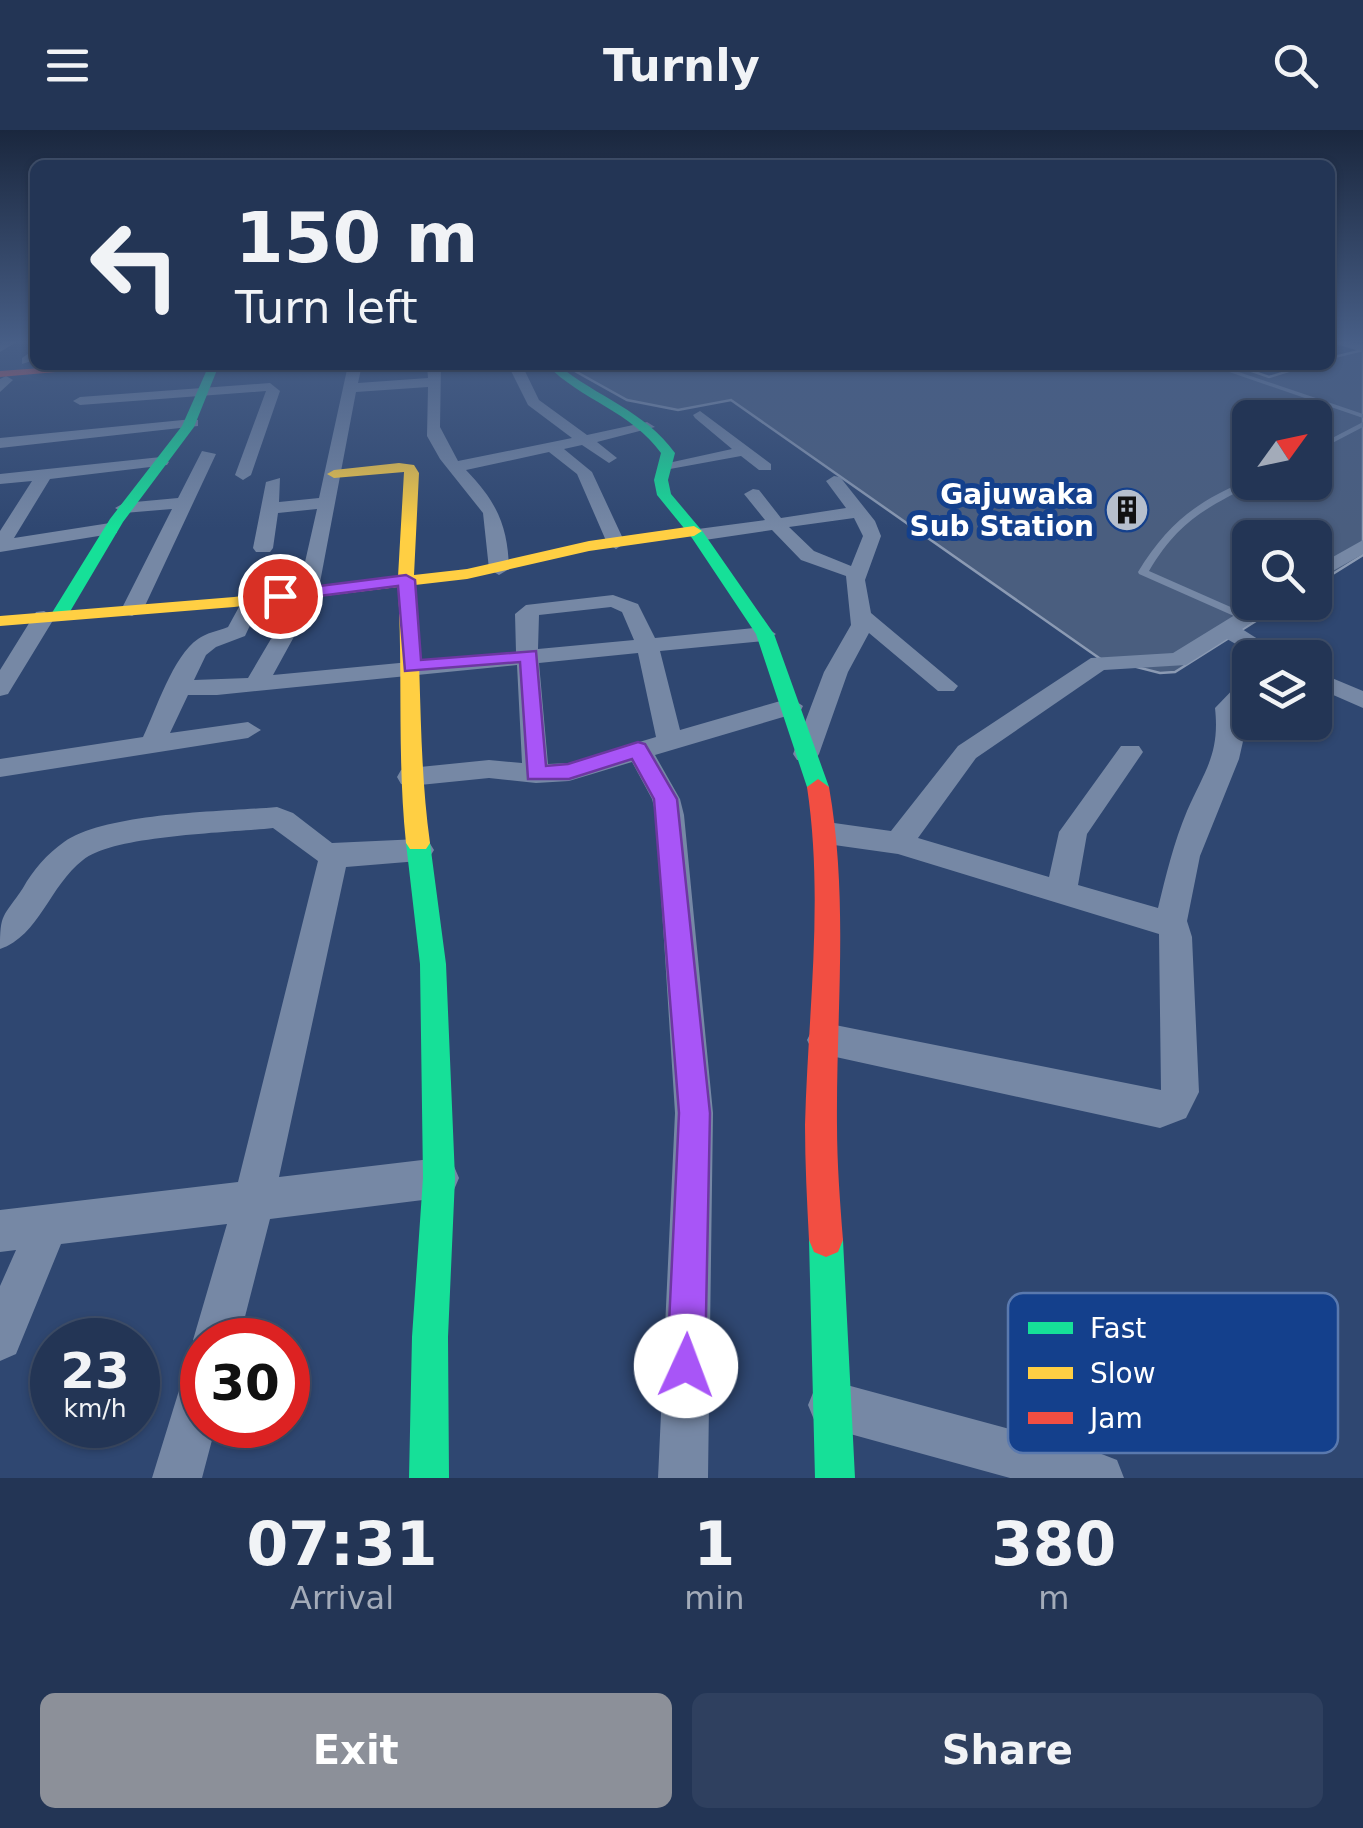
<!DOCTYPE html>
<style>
:root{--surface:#233555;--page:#2f405f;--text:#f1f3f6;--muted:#a3abb9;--line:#40506c;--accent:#8c9099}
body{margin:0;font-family:"DejaVu Sans",sans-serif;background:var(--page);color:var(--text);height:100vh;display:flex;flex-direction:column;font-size:38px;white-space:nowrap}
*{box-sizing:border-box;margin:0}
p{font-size:32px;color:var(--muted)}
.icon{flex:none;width:55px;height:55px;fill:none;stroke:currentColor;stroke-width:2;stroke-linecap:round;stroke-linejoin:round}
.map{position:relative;height:1348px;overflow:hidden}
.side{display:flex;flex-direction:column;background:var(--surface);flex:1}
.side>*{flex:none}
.guide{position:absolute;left:30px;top:30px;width:1305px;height:210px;border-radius:15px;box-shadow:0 2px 8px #0004,0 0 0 2px var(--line);background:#233555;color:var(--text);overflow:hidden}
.needle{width:65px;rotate:57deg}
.buttons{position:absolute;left:1232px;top:270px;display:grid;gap:20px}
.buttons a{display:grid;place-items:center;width:100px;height:100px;border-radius:15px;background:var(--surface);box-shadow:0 2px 8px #0004,0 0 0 2px var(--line);font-size:50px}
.speed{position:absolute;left:30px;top:1188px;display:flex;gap:20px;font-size:50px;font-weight:700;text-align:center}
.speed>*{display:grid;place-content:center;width:130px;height:130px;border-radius:50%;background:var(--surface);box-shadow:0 2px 8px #0004,0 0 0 2px var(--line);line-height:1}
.speed small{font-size:25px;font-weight:400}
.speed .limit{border:15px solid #d22;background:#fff;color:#111}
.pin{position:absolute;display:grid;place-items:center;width:85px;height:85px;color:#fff;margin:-42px;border:5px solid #fff;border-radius:50%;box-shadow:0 2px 10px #0007}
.me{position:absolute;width:110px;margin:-55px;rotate:2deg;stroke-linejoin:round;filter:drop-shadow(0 0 8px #0008)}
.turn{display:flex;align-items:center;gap:35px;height:210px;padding:0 40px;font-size:45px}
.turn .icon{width:130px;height:130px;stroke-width:2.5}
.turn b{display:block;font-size:70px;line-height:85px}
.eta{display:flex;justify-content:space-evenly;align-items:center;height:170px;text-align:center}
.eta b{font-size:60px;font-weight:600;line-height:70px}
.action{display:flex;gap:20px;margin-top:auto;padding:20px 40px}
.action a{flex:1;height:115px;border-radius:15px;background:var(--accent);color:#fff;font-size:40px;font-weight:600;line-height:115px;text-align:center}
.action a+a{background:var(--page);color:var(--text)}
header{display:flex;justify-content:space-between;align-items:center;height:130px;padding:0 40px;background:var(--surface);font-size:45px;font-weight:600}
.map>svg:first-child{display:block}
.building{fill:#4a5e7f;stroke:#8b9ab3;stroke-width:2.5;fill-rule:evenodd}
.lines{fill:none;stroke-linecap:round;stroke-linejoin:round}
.lane{fill:#7688a5;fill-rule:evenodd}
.street{fill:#7688a5;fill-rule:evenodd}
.fast{fill:#16e098;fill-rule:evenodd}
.slow{fill:#ffcf43;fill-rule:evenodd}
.jam{fill:#f24e42;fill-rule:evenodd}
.route{fill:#a855f7;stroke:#6d37a1;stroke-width:2.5}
.labels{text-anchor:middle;stroke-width:10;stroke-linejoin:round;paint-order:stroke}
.far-poi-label{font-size:28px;font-weight:bold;fill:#fff;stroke:#14408c;text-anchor:end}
.key{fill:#14408c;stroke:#5a79ae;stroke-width:2.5}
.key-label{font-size:28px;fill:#fff}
</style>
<header><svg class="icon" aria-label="menu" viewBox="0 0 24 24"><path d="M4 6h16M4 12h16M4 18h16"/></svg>Turnly<svg class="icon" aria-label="search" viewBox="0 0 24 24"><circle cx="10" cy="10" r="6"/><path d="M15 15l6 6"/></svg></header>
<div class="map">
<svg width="1363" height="1348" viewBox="0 0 1363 1348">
<rect width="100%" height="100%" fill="#2f4771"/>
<path class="building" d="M1363 220V425L1315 455V408H1250V472H1286L1175 542 1160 543 1121 533 1112 537 731 270 678 280 627 270 575 241 592 235H1234L1269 247 1308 235H1330V228ZM1250 288H1315V352H1250Z"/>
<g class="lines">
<path class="lane" d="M1209 235H1218L1363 284V288Z
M1363 292V297L1315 322V317Z
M1250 349V352L1253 354C1204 379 1178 392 1149 441L1251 486V490H1243L1139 444 1138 442C1168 393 1197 371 1250 349Z"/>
<path class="street" d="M5 210H20L0 222V213Z
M1330 210 1363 214V222L1332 213Z
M35 219V230L22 234V228Z
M348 235H362L358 253 428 248 427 235H441L440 297 458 331 572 308 528 275 508 235H522L539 270 587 305 647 292 655 297 597 312 617 328 609 333 582 315 564 319 592 342 625 413 616 419 607 413 577 344 549 322 466 340C496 371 508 395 509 439L499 445 489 439 483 383 440 329 427 306 428 257 356 262 318 463 273 545 516 522 515 484 526 475 613 465 638 474 655 508 765 497 776 504 765 511 660 521 680 600 791 568 803 576 800 582 655 625 680 669 684 685 713 983 708 1348H658L675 983 656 685 652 669 632 632 569 651 536 653 489 648 410 656 401 654 397 647 401 640 410 638 489 630 522 633 517 535 217 565H188L170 603 248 592 261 600 248 608 0 647V629L143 607C156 580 173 526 198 509 206 503 218 501 228 497L245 466 252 464 262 470 245 506 216 517 206 525 194 550 248 548 298 463 317 379 278 383 273 418 270 422H256L253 418 266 352 280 348 279 372 319 368ZM611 477 622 482 634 510 538 519 539 485ZM638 523 656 607 569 633 548 634 539 533Z
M6 246 13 250 0 262V249Z
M270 253 280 261 251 345 243 350 235 345 266 261 80 275 73 271 80 267Z
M700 281 771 334V340H759L741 326 659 341V335L732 319 695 288 693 285Z
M193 289 198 290V296L0 318V308Z
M202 321 216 324 143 480 132 486 125 484 121 480 172 379 124 383 115 378 124 373 178 368Z
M161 327 169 332 167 335 50 349 14 408 110 393 117 395V403L0 422V401L32 351 0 354V344Z
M834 346 840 347 875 391 881 406 865 450 871 483 958 556 954 561H938L869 503 848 542 819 624 815 630H797L793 624 824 542 851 495 846 446 801 430 772 400 698 411 689 405 698 399 765 390 744 364 753 359 759 360 781 388 846 378 826 351ZM854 388 863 406 851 436 814 421 789 397Z
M1363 410V424L1315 451V437Z
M1256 472H1281L1242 499 1288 528H1260L1227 509 1186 535 1104 540 976 628 918 708 1049 747 1059 702 1121 616H1139L1143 622 1087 704 1078 755 1158 778C1166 745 1174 712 1187 681 1205 640 1220 624 1215 578L1242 550 1250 548V569L1239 580 1244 607 1239 629 1200 726 1187 791 1192 807 1199 962 1186 988 1160 998 813 922 807 910 813 898 825 893 1161 960 1159 804 898 724 827 714 817 711 813 703 817 695 827 692 891 701 958 616 1091 528 1173 523Z
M44 481 55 487 8 564 0 566V540L36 482Z
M1315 541 1363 561V578L1315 557Z
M277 677 293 683 332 713 419 709 429 712 434 720 429 728 419 731 346 737 279 1047 439 1028 453 1034 459 1048 453 1062 439 1068 270 1089 239 1210H202V1227L193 1210 227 1094 61 1114 16 1224 0 1231V1156L16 1120 0 1122V1080L238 1052 318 731 273 698C229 703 114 705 83 730 50 755 39 806 0 819 0 782 3 788 23 758 33 740 47 724 64 712 108 682 222 682 277 677Z
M202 1235V1295H216L202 1348H152L185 1241Z
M832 1251 1099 1323 1117 1330 1124 1348H1010L832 1299 815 1292 808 1275 815 1258Z"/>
<path class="fast" d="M209 235H219L194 297 123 392 65 490H53L50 486 110 389 182 296Z
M547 235H558C597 267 645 281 675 323L668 350 671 364 703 402 774 504 829 657 826 663H810L807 657 756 504 692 408 657 365 654 350 661 323C632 282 581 270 547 235Z
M418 704 426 707 430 713 446 834 455 1048 448 1207 449 1348H409L412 1207 423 1048 420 834 406 713 410 707Z
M826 1093 838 1098 843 1110 855 1348H815L809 1110 814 1098Z"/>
<path class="slow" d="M399 333 414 335 419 343 414 445 467 439 589 411 694 396 702 401 694 406 589 421 467 449 415 455C422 541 418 627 430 713L426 719H410L406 713C397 628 403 543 398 457L234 477 0 496V486L234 467 398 447 404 342 334 348 327 344 334 340Z"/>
<path class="jam" d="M83 235H134L0 247V241Z
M818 649 829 657C849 770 836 881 837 995 837 1033 840 1072 843 1110L838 1122 826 1127 814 1122 809 1110C807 1072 805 1033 805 995 808 881 824 770 807 657Z"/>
</g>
<linearGradient id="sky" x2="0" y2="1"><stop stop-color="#1a273e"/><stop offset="0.53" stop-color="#475e86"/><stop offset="1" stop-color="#475e86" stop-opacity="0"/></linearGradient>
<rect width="1363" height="399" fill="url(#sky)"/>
<path class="route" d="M406 445 415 450 421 530 536 521 546 636 568 634 638 612 645 614 677 669 710 983 705 1236 700 1250 686 1255 673 1250 667 1236 679 983 654 669 632 629 569 649H528L520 532 405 541 398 456 280 471 272 466 280 461Z"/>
<defs>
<g id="building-disc" transform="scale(2.25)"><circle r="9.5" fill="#b6bfcd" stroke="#14408c"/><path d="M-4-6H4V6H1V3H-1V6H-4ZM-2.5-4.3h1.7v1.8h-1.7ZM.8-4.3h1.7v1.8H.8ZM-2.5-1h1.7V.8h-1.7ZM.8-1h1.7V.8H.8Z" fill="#111"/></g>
</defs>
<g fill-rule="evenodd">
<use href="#building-disc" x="1127" y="380"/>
</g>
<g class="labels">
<g class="far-poi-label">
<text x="1094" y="374">Gajuwaka<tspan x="1094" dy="32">Sub Station</tspan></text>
</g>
</g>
<rect x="1008" y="1163" width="330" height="160" rx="15" class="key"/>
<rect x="1028" y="1192" width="45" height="12" fill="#16e098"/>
<rect x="1028" y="1237" width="45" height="12" fill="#ffcf43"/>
<rect x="1028" y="1282" width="45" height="12" fill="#f24e42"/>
<g class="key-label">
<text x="1090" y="1208">Fast</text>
<text x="1090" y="1253">Slow</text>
<text x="1090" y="1298">Jam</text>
</g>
</svg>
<div class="buttons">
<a><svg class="needle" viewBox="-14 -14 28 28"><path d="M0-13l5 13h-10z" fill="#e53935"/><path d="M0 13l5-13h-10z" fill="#a3abb9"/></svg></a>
<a><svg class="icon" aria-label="search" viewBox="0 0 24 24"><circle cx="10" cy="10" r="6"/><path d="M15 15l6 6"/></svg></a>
<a><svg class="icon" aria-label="layers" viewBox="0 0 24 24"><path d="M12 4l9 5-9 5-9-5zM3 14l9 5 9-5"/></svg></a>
</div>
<div class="speed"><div>23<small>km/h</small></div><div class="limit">30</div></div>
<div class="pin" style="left:280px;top:466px;background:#d93025"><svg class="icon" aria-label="arrive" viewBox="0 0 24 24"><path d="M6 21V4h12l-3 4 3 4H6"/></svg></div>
<svg class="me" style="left:686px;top:1236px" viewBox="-20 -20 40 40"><circle r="19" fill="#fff"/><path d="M0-13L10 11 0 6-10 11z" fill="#a855f7"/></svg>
<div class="guide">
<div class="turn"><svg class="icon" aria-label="left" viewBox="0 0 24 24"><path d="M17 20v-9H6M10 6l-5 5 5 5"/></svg><div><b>150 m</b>Turn left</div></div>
</div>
</div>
<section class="side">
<div class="eta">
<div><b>07:31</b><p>Arrival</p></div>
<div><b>1</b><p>min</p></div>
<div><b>380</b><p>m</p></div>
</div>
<div class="action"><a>Exit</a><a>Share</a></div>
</section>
